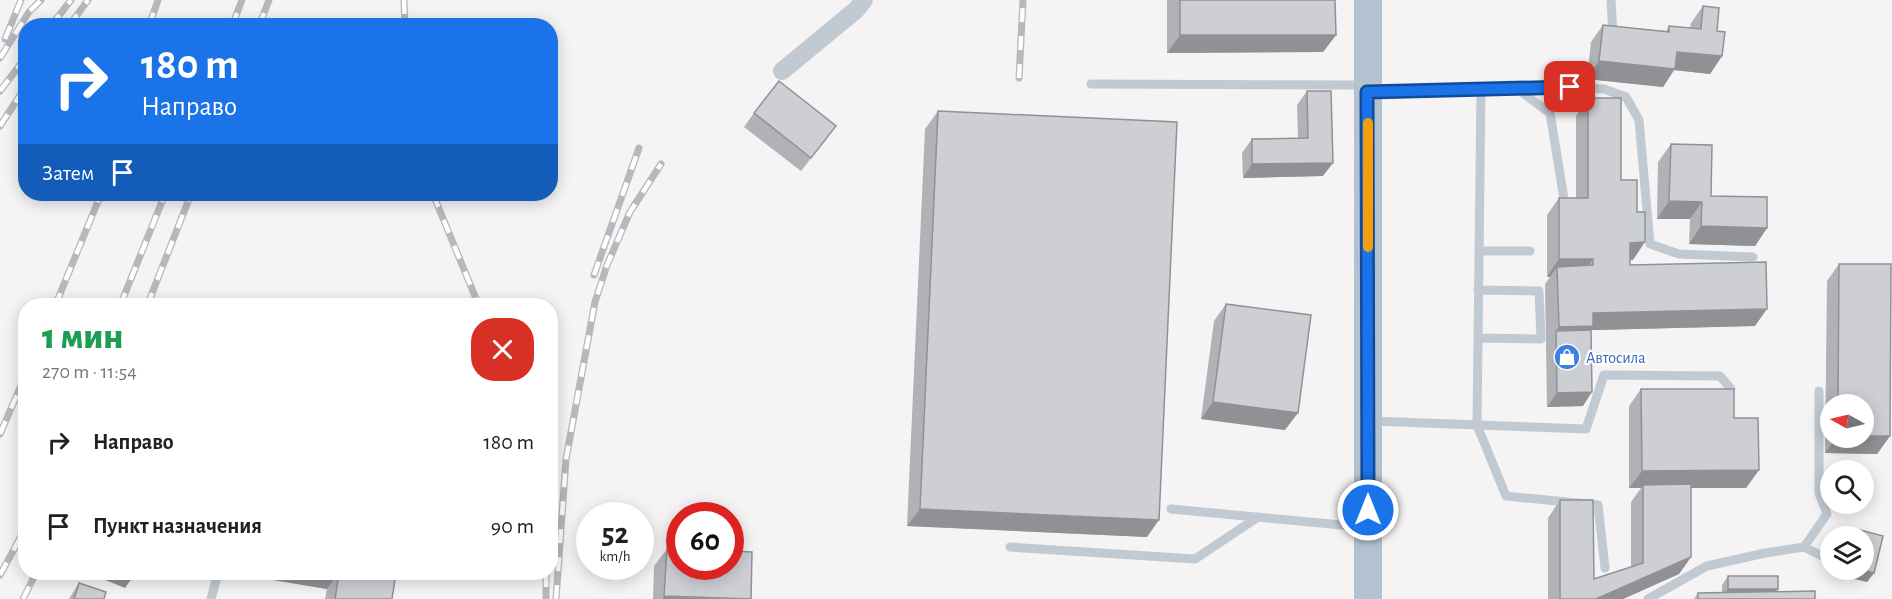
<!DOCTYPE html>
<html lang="ru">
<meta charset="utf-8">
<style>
:root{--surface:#fff;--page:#f2f2f2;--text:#202124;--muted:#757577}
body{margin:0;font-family:"Alegreya Sans",sans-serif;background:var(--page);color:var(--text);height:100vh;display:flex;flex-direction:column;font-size:22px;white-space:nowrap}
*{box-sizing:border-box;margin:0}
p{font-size:20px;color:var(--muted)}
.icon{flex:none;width:33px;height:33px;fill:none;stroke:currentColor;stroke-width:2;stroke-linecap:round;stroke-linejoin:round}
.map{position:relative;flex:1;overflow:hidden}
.sheet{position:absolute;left:18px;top:298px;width:540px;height:282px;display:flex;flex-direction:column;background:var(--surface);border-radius:24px;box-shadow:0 3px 15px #0003}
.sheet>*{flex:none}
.guide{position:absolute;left:18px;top:18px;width:540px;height:183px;border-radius:24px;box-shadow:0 3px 15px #0003;background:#1a73e8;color:#fff;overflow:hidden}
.needle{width:39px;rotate:278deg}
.controls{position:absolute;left:1820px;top:394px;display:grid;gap:12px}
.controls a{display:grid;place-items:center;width:54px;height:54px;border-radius:50%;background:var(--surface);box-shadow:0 3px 15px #0003;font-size:30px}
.speed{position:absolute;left:576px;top:502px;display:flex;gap:12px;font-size:30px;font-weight:700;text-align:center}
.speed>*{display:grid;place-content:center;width:78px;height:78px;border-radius:50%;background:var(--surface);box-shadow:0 3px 15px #0003;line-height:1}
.speed small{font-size:15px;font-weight:400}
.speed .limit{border:9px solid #d22;background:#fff;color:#111}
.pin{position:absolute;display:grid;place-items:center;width:51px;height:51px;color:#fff;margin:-26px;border-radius:12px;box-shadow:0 3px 9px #0006}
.me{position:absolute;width:66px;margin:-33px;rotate:0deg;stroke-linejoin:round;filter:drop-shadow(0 0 4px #0008)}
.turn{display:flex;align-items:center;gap:21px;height:126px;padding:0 24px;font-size:27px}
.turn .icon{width:78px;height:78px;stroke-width:2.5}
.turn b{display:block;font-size:42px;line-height:51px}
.then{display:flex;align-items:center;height:57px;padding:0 24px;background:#0003;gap:12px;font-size:22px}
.round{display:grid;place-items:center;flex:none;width:63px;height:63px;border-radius:24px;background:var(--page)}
.head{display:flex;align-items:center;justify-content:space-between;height:102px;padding:0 24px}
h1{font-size:36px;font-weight:800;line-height:45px;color:#1e9e55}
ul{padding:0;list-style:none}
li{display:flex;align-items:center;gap:18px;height:84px;padding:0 24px}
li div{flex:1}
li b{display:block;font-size:22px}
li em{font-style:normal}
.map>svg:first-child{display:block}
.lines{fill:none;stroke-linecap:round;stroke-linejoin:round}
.service{stroke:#c1cad2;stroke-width:9}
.minor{stroke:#c1cad2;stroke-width:18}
.primary{stroke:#b3c2d1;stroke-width:28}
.rail-casing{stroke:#b5b8bd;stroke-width:7}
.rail{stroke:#fff;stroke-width:4.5;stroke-dasharray:14;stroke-linecap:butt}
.wall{fill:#b0b2b7;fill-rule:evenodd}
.shaded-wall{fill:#909195}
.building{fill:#cdcfd5;stroke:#909195;stroke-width:1.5}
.route-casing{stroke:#114b97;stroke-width:15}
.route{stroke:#1a73e8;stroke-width:10}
.slow{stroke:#f59e0b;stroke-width:10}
.labels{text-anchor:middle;stroke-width:4.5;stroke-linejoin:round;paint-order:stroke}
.shop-label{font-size:16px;fill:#366cbe;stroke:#fff;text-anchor:start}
</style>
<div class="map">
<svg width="1892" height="599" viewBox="0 0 1892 599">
<rect width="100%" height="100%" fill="#f5f3f3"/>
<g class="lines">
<path class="service" d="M1611 0 1613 34
M1091 84 1353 85
M1516 88 1550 113 1565 205
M1481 89 1477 425 1506 496 1598 505 1605 568
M1370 92 1554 86 1604 89 1626 97 1639 120 1650 244 1679 254 1753 257
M1479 251H1530
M1478 338 1541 339 1539 291 1478 290
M1371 421 1586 429 1604 375 1720 376 1731 389
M1171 509 1352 526
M1010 547 1195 559 1258 517
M1804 547 1830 560
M211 599 218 573
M1648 599 1707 566 1765 553 1804 547 1827 514 1819 493V391"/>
<path class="minor" d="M782 71 856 10 864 0"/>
<path class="primary" d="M1368 0V599"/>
<g class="rail-casing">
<path id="rail" d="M404 0 405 26
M51 26 71 0
M69 26 88 0
M149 26 158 0
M232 26 242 0
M259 26 269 0
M5 39 21 0
M0 58 29 12 41 0
M1019 78 1023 0
M0 91 26 57
M0 126 26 86
M433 194 479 306
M594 275 639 148
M55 306 101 194
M120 306 165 194
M147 306 191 194
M0 434 26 374
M546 573V599
M0 575 26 527
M23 599 36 573
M556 599 566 459 595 302 607 265 630 212 661 164"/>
</g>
<use href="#rail" class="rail"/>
</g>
<path class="wall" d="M1167 0H1335L1336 35 1323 52 1167 53Z
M1703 6 1717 31 1722 56 1710 74 1674 70 1663 87 1587 79 1591 42 1603 25 1666 31 1669 26 1690 28 1691 23Z
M1307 91 1323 176 1243 178 1242 153 1252 139 1298 138 1297 105Z
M1588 98 1621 180 1633 260H1630V265L1755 326 1591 330 1583 406 1547 407 1545 284 1550 277H1547V215L1559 198H1576V116Z
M938 111 1147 537 907 526 925 129Z
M754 113 826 139 801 171 744 127Z
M1671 144 1711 196 1767 228 1755 246 1689 244 1690 219H1657L1658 162Z
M1839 264 1890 436 1877 454 1825 453 1827 281ZM1830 405H1863V438H1830Z
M1226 304 1285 430 1201 419 1214 321Z
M1641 389 1734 418 1759 470 1746 488H1691V557L1679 574 1623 599H1548V518L1560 500 1594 579 1631 567V502L1641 488H1629V406Z
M1849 527 1883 536 1874 573 1867 582 1847 577 1849 570H1863V537H1842Z
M667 549 751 599H653L654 566Z
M245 573H396L392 599H325L327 589 244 575Z
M1728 576 1776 592 1815 599H1694L1698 593H1722V585Z
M79 583 104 599H69Z"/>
<path class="shaded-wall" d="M1180 35H1336L1323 52 1167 53Z
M1677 52 1722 56 1710 74 1674 70 1663 87 1587 79 1599 61Z
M1333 163 1323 176 1243 178 1252 164Z
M1669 201 1702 202 1690 219H1657Z
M1701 226 1767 228 1755 246 1689 244Z
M1645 242 1633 260H1618L1630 243Z
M1559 259H1593L1581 277 1557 267 1550 277H1547Z
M1767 309 1755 326 1556 331 1559 327 1593 313Z
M1592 392 1583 406 1547 407 1557 393Z
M1213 402 1298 413 1285 430 1201 419Z
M1863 436H1890L1877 454 1825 453 1836 438H1863Z
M1759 470 1746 488H1643V485L1641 488H1629L1642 471Z
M920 509 1159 520 1147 537 907 526Z
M1691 557 1679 574 1623 599H1596Z
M1852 570H1862L1874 573 1867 582 1847 577Z
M101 573H131L135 574 125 588 98 577Z
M246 573H338L327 589 244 575Z
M1728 589H1778L1771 598H1722Z
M664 596 726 599H663Z"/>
<path class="building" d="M1180 0H1335L1336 35H1180Z
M1703 6 1719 8 1717 31 1725 32 1722 56 1677 52 1675 69 1599 61 1603 25 1669 32V26L1701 29Z
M779 81 836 126 811 158 754 113Z
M1307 91H1331L1333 163 1252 164V139L1308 138Z
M1588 98H1621V180H1637V212H1645V242L1630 243V265L1766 262 1767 309 1593 313V326L1559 327 1557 267 1593 265V259H1559V198H1588Z
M938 111 1177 122 1159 520 920 509Z
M1671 144 1712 145 1711 196 1767 197V228L1701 226 1702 202 1669 201Z
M1839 264H1891L1890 436H1863V405H1838Z
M1226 304 1311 315 1298 413 1213 402Z
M1591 330 1592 392 1557 393 1556 331Z
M1641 389H1734V418H1758L1759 470 1642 471Z
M1691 484V557L1596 599H1560V500H1593L1594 579 1643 563V485Z
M1849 527 1883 536 1874 573 1862 570H1863V537H1846Z
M667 549H680V567H730V551L752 552 751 599 664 596Z
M339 573H396L392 599H335Z
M1728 576H1778V589H1728Z
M79 583 106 592 104 599H74Z
M1815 591V599H1698V593Z"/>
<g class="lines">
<g class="route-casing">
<path id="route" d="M1368 510 1367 92 1570 87"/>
</g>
<use href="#route" class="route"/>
<path class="slow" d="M1368 123V247"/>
</g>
<defs>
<g id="shop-disc" transform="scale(1.35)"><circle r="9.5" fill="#3f7fe0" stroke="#fff"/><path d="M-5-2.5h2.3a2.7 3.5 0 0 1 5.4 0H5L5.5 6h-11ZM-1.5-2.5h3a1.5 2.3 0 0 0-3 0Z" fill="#fff"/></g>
</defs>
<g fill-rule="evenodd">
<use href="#shop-disc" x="1567" y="357"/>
</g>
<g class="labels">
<g class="shop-label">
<text x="1586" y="363">Автосила</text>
</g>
</g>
</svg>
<div class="controls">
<a><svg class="needle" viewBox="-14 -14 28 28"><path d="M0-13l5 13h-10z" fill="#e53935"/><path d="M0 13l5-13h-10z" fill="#757577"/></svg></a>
<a><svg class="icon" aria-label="search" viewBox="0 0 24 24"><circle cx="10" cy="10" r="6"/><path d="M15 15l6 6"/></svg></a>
<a><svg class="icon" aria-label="layers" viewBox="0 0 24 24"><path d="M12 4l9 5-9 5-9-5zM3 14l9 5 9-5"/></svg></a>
</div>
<div class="speed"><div>52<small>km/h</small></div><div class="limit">60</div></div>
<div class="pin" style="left:1570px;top:87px;background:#d93025"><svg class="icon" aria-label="arrive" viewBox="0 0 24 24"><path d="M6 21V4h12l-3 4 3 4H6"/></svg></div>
<svg class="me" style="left:1368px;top:510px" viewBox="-20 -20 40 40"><circle r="17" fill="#1a73e8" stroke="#fff" stroke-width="3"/><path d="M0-11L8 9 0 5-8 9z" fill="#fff"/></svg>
<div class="guide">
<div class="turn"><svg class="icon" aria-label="right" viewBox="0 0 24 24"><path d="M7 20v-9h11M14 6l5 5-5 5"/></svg><div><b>180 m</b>Направо</div></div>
<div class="then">Затем<svg class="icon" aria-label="arrive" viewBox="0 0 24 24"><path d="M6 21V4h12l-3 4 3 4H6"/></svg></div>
</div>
<section class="sheet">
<div class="head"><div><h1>1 мин</h1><p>270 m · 11:54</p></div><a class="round" style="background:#d93025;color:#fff"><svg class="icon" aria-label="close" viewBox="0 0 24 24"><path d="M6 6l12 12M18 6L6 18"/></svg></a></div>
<ul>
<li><svg class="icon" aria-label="right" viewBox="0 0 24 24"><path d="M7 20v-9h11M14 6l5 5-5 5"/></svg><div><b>Направо</b></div><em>180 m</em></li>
<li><svg class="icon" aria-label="arrive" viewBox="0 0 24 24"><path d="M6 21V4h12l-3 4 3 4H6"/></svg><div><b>Пункт назначения</b></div><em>90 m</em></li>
</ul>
</section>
</div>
